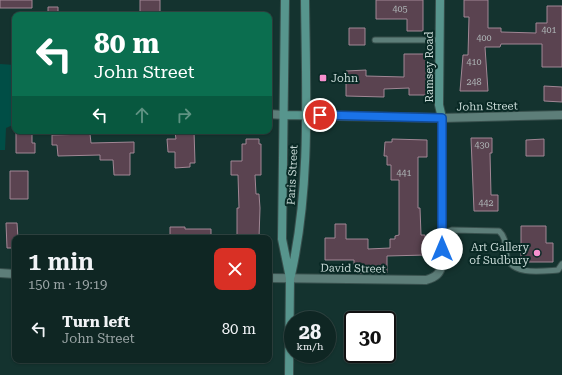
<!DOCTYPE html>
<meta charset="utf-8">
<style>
:root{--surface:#0f2623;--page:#1d3230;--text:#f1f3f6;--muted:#9ba5a6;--line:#2f4341}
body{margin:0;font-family:"Roboto Serif",serif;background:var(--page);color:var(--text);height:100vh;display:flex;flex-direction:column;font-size:15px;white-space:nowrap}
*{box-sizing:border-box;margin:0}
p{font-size:13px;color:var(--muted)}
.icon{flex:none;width:22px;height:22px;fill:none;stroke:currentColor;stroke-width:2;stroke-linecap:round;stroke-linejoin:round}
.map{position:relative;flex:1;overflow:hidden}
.panel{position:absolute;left:12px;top:235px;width:260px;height:128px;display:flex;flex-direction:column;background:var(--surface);border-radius:8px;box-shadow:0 1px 3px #0004,0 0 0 1px var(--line)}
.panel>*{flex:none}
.hud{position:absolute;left:12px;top:12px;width:260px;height:122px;border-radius:8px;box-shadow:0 1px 3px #0004,0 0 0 1px var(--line);background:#0b6e4f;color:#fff;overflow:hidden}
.speed{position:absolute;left:284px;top:311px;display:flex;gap:8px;font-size:20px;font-weight:700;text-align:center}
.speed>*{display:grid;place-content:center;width:52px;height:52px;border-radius:50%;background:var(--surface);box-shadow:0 1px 3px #0004,0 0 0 1px var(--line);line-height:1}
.speed small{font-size:10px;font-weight:400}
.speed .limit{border:2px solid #111;border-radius:6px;background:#fff;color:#111}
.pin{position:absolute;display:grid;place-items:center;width:34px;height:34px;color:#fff;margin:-17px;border:2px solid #fff;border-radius:50%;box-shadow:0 1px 4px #0007}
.me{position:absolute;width:44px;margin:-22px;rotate:0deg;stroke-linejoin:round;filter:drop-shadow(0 0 3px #0008)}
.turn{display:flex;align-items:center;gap:14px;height:84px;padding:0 16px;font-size:18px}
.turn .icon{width:52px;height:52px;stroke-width:2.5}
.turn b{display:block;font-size:28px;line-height:34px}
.lanes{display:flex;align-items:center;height:38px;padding:0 16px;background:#0003;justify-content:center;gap:20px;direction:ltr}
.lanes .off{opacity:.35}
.round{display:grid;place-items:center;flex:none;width:42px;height:42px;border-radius:8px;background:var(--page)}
.head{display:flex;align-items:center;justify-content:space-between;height:68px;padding:0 16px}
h1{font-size:24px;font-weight:600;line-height:30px}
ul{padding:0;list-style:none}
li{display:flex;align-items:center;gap:12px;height:52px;padding:0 16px}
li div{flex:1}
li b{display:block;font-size:15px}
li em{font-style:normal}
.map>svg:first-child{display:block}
.green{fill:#004e46}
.building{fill:#5a4350;stroke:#a18795}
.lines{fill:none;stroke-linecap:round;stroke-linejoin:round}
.lane-casing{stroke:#38504d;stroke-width:7}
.street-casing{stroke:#38504d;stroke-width:10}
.secondary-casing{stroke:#38504d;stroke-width:10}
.lane{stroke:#5d7e79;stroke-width:5}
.street{stroke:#5d7e79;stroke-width:8}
.secondary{stroke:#57958d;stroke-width:8}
.route-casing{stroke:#114b97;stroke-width:10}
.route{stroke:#1a73e8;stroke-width:7}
.poi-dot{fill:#f790ce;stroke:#092925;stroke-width:1.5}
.labels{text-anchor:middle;stroke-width:4;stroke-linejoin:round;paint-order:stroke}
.number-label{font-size:9px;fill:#adb4b5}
.street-label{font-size:11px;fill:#c9dad7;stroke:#092925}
.poi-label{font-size:11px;fill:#c9dad7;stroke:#092925;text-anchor:start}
</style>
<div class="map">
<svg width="562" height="375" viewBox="0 0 562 375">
<rect width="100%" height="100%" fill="#14332f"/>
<path class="green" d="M0 64 15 65V124L6 128 5 150H0Z"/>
<path class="building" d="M0 0H32V8H0Z
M140 0H160V15H140Z
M376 0H423V31H407V19H376Z
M464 0H488V28H501V32L536 33V23H547V6H562V67H542V44H501L500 47H485L488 91H460L463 55H468L469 17H464Z
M48 7H58V15H48Z
M349 28H365V45H349Z
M404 54H426L427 95H409V88L384 89V97L346 96V71L366 70V76L404 77Z
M544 86 562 87V102L544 101Z
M16 131H32V143H35V153H16Z
M194 131 195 163H190V167L175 168V152H168L167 139H176L175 132Z
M90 134 91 143 134 142V153H130V175H114L113 160H100V155L58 156 57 145H52V135Z
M471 138H492V153H490L491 195H498V211H474Z
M246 139H259V144H261V175H255L256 194H259L260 208 259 238H237V208H239L238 175H231V161H242V144H246Z
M392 139 427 140V157H418V208H420L421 235H425L426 255 387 256V273H360V268H354V260H325V238H335V224H346V239H368V249L390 248V239H395V236L399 235V180H391V165H387V156H384L385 142H392Z
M544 139V156H526V140Z
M10 171H28V199H10Z
M6 223H17L18 238H15V248H7Z
M521 226H546V243H553V262H521Z
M170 227H185V229H211V238H170Z"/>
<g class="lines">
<g class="lane-casing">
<path id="lane" d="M375 40H439
M442 233 452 230 499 231C507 238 505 248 507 257 512 276 543 271 558 270L562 264"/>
</g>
<g class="street-casing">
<path id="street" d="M269 114 284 115
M0 273 15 274
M269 278 426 280C436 277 440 274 442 264V118L562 115"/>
</g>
<g class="secondary-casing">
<path id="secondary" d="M285 0 282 239 290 278 289 375
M284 115 442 118 439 105 440 0
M291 275C311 186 306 91 305 0"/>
</g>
<use href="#lane" class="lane"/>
<use href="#street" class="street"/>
<use href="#secondary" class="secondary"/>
</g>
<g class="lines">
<g class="route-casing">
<path id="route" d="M320 115 442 118V249"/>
</g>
<use href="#route" class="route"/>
</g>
<g class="poi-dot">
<rect x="319" y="74" width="8" height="8" rx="2"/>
<circle cx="537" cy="253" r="4"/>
</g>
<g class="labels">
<g class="number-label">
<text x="400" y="12">405</text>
<text x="549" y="33">401</text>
<text x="484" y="41">400</text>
<text x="474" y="65">410</text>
<text x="474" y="85">248</text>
<text x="482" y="148">430</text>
<text x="404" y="176">441</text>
<text x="486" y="206">442</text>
</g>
<g class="street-label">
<text transform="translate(429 67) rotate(-90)" y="4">Ramsey Road</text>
<text transform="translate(487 106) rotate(-1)" y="4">John Street</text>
<text transform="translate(292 175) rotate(-87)" y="4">Paris Street</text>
<text transform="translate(353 268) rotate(1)" y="4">David Street</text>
</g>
<g class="poi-label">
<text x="331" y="82">John</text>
<text x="529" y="251" text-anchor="end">Art Gallery<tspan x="529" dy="13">of Sudbury</tspan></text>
</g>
</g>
</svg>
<div class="speed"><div>28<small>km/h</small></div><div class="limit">30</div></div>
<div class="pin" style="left:320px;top:115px;background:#d93025"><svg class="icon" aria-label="arrive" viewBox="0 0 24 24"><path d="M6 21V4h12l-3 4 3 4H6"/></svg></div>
<svg class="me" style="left:442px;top:249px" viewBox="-20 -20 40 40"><circle r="19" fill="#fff"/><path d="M0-13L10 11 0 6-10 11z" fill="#1a73e8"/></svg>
<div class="hud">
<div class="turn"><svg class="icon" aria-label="left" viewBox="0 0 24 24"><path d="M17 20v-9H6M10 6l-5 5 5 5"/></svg><div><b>80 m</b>John Street</div></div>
<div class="lanes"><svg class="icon" aria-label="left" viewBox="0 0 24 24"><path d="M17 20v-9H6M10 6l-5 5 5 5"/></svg><svg class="icon off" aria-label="ahead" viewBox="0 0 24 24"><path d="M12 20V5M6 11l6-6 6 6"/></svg><svg class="icon off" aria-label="right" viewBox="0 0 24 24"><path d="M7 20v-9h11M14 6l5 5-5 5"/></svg></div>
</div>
<section class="panel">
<div class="head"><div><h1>1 min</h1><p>150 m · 19:19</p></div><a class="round" style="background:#d93025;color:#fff"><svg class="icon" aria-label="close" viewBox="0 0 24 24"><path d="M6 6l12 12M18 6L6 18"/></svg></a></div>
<ul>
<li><svg class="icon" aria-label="left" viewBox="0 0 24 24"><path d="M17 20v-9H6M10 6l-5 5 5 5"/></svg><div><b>Turn left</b><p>John Street</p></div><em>80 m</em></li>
</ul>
</section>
</div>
